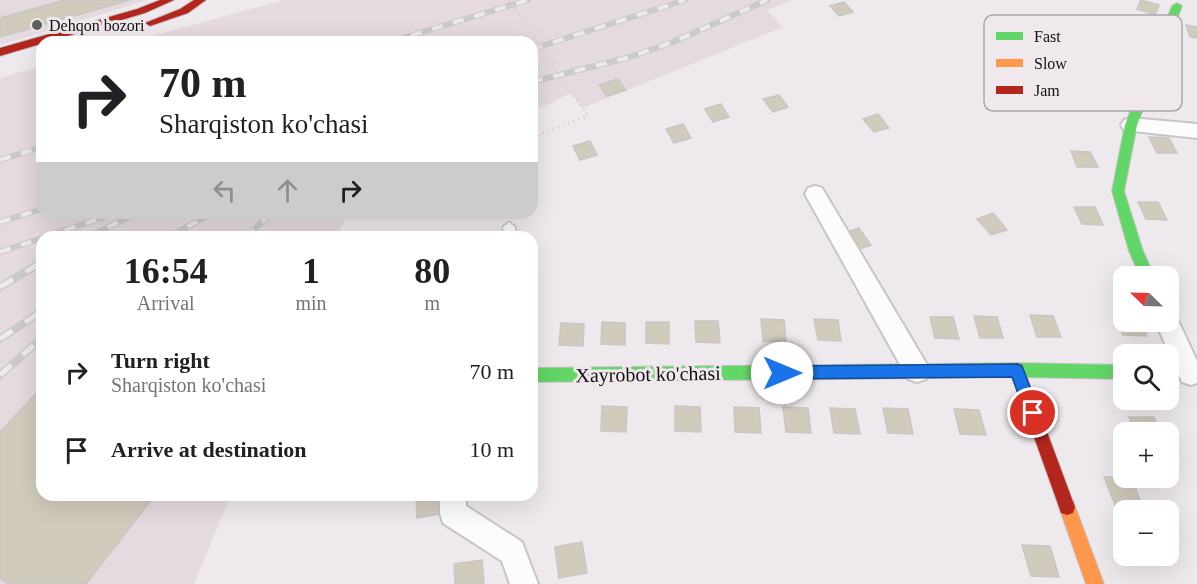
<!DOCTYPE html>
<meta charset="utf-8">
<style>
:root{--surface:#fff;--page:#f6f6f6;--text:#202124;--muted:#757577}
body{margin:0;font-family:"Times New Roman",serif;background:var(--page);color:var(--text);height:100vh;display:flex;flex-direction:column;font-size:22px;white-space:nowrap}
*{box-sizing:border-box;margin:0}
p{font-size:20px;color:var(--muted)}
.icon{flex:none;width:33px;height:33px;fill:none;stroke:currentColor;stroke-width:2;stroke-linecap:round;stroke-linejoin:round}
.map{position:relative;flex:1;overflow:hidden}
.details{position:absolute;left:36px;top:231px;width:502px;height:270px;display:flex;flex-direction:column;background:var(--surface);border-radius:18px;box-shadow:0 6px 24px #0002}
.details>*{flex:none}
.top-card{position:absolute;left:36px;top:36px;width:502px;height:183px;border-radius:18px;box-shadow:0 6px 24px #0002;background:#fff;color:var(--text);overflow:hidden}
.needle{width:39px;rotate:293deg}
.controls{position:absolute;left:1113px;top:266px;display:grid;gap:12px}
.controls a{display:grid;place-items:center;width:66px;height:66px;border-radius:12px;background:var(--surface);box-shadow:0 6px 24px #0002;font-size:30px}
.pin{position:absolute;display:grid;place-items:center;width:51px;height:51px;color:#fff;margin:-26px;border:3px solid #fff;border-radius:50%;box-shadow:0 2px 6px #0007}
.me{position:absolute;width:66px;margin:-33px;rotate:90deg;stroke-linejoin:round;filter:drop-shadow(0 0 4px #0008)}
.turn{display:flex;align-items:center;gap:21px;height:126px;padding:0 24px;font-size:27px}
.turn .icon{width:78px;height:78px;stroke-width:2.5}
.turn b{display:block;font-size:42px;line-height:51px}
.lanes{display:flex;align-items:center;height:57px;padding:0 24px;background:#0003;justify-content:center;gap:30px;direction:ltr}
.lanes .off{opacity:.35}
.eta{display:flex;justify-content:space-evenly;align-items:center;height:102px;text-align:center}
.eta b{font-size:36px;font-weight:700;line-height:42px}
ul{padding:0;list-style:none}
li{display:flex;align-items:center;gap:18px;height:78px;padding:0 24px}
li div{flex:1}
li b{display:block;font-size:22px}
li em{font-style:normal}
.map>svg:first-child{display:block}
.built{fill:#e4dae0}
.building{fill:#d1cbbc;stroke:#c9c6c6;stroke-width:1.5}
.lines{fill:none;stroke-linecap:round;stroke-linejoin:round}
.lane-casing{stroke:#c9c5c7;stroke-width:3}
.street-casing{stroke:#c9c5c7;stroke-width:4}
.fast-casing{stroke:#c9c5c7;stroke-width:2}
.slow-casing{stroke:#c9c5c7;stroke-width:2}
.jam-casing{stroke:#c9c5c7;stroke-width:2}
.path{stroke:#d4d4d4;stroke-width:3;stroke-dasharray:1.5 4;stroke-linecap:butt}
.lane{fill:#fcfcfc;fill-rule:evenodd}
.street{fill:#fcfcfc;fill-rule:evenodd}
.fast{fill:#63d668;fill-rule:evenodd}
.slow{fill:#ff974d;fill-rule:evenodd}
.jam{fill:#b3261e;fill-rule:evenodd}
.rail-far1-casing{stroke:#cbcacb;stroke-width:6}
.rail-casing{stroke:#cbcacb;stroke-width:8}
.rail-far1{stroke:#efe8ed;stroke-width:4;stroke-dasharray:11;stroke-linecap:butt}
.rail{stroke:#efe8ed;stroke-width:5;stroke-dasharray:15;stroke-linecap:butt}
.path-bridge{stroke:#d4d4d4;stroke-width:3;stroke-dasharray:1.5 4;stroke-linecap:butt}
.route{fill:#1a73e8;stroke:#114b97;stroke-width:1.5}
.poi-dot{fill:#605d5f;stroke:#efe8ed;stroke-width:2}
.labels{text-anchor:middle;stroke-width:6;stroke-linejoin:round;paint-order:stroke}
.far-poi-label{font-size:16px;fill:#131113;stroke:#efe8ed;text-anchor:start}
.street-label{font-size:20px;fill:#131113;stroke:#efe8ed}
.key{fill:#efe8ed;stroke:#ada8ac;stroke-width:1.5}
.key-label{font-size:16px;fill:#131113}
</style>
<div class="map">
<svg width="1197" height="584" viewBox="0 0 1197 584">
<rect width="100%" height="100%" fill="#eee9ec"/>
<path class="built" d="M0 0H148L0 45Z
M284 0H793L767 10 783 27 583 108 571 93 533 112 532 42H130Z
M42 66V213H347L337 237H42V495H231L194 584H0V78Z"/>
<path class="building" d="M64 0H130L0 37V18Z
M1141 0 1159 5 1155 15 1137 9Z
M844 2 853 12 839 16 830 6Z
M1186 25 1197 27V38L1190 37Z
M618 79 626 90 607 96 599 85Z
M779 95 788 107 773 112 763 99Z
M721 104 729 117 713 122 705 109Z
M878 114 889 128 874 132 863 119Z
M683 124 691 138 674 143 666 129Z
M1149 137 1169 138 1177 153H1157Z
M590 141 597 155 580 160 573 146Z
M1071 151 1090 152 1098 167H1077Z
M1138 202H1158L1167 220 1146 219Z
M1074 207H1095L1103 225 1082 224Z
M993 213 1007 230 991 235 977 219Z
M859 228 871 245 853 251 842 234Z
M1115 314H1124V321H1141L1147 336 1123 335Z
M1030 315 1053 316 1061 337H1037Z
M974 316 997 317 1003 338H980Z
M930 317H953L959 339 935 338Z
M761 319 784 320 786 342 763 341Z
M814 319 838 320 841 341 818 340Z
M695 321H718L720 343 696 342Z
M602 322 625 323V345L601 344Z
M646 322H669V344L646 343Z
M561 323 584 324 583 346 559 345Z
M42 387V495H155L86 584H9L0 579V432Z
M602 406 627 407 626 432 601 431Z
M675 406 700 407 701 432 675 431Z
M734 407 759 408 761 433 735 432Z
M783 407 808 408 811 433 786 432Z
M830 408 855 409 860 434 834 433Z
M883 408 908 409 913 434 888 433Z
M954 409 979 410 986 435 960 434Z
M1129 417H1154L1160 432H1135Z
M1104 477H1131L1142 505H1115Z
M416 495H444L445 513 417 518Z
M582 542 587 573 559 578 555 547Z
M1022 545 1050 546 1059 577 1031 576Z
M482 560 484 584H455L454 564Z"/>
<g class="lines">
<g class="lane-casing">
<path id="lane" d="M509 222 515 227 516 237H504L503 227Z"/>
</g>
<g class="street-casing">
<path id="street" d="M1131 118 1197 124V138L1124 130 1121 125 1124 120Z
M815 186 822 188 926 363 929 371 926 379 917 382 908 379 805 194 808 188Z
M1168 311 1175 314 1197 361V383L1191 385 1182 382 1155 321H1168Z
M440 495H466V506L522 542 538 584H510L502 561 443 523 440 513Z"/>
</g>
<g class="fast-casing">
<path id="fast" d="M1177 3 1182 6 1137 125 1124 191 1143 251 1154 276H1140L1129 251 1112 191 1125 125 1172 6Z
M1017 363 1124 365V379L1017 377 532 382V368Z"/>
</g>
<g class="slow-casing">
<path id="slow" d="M1067 499 1073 501 1104 584H1086L1059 507 1061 501Z"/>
</g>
<g class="jam-casing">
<path id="jam" d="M160 0H174L145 13 0 56V48L137 9Z
M194 0H206L188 13 150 26 145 23 180 9Z
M1017 363 1022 365 1024 370 1075 507 1073 513 1067 515 1061 513 1059 507 1010 370 1012 365Z"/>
</g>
<path class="path" d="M532 137 588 116"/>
<use href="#lane" class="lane"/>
<use href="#street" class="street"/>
<use href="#fast" class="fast"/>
<use href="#slow" class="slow"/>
<use href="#jam" class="jam"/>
<g class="rail-far1-casing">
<path id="rail-far1" d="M390 42 528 0
M532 49 685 0
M532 82 630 57 673 42 767 0
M0 160 42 147
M0 222 42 209
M44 237 117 213
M88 237 137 213
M168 237 213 213
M246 237 272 213
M0 252 42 238"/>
</g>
<g class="rail-casing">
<path id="rail" d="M0 287 42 262
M0 339 42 311
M0 375 42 338"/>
</g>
<use href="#rail-far1" class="rail-far1"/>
<use href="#rail" class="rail"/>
<path class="path-bridge" d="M509 0 588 116"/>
</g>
<path class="route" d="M1017 364 1022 366 1040 413 1038 418 1033 420 1027 418 1012 377 782 379 776 377 774 373 776 368 782 366Z"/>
<circle class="poi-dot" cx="37" cy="25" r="6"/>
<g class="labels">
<g class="far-poi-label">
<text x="49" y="31">Dehqon bozori</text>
</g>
<g class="street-label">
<text transform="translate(648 374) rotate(-1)" y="7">Xayrobot ko'chasi</text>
</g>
</g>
<rect x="984" y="15" width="198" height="96" rx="9" class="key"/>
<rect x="996" y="32" width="27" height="8" fill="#63d668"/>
<rect x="996" y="59" width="27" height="8" fill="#ff974d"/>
<rect x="996" y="86" width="27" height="8" fill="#b3261e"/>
<g class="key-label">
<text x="1034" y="42">Fast</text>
<text x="1034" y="69">Slow</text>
<text x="1034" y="96">Jam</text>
</g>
</svg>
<div class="controls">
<a><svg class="needle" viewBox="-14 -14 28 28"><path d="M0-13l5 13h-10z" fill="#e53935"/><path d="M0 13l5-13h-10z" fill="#757577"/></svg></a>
<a><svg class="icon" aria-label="search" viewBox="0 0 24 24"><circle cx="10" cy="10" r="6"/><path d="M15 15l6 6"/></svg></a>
<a>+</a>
<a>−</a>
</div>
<div class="pin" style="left:1033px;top:413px;background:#d93025"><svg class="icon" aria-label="arrive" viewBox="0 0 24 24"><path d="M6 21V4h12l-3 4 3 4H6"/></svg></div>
<svg class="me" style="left:782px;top:373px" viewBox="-20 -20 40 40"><circle r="19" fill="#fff"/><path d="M0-13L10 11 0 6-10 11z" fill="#1a73e8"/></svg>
<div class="top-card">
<div class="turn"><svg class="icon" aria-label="right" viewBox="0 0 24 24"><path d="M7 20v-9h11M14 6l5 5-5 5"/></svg><div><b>70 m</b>Sharqiston ko'chasi</div></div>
<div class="lanes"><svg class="icon off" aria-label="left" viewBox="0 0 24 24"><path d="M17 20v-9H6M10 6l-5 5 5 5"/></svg><svg class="icon off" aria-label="ahead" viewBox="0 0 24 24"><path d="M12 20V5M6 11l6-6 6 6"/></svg><svg class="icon" aria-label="right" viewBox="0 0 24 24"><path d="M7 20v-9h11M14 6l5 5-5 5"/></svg></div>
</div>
<section class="details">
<div class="eta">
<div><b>16:54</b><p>Arrival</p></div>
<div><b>1</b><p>min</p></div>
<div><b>80</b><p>m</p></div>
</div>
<ul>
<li><svg class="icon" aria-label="right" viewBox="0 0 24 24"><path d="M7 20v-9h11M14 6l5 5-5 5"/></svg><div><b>Turn right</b><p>Sharqiston ko'chasi</p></div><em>70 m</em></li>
<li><svg class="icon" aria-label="arrive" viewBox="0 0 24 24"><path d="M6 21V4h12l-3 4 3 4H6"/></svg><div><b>Arrive at destination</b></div><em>10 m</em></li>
</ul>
</section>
</div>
